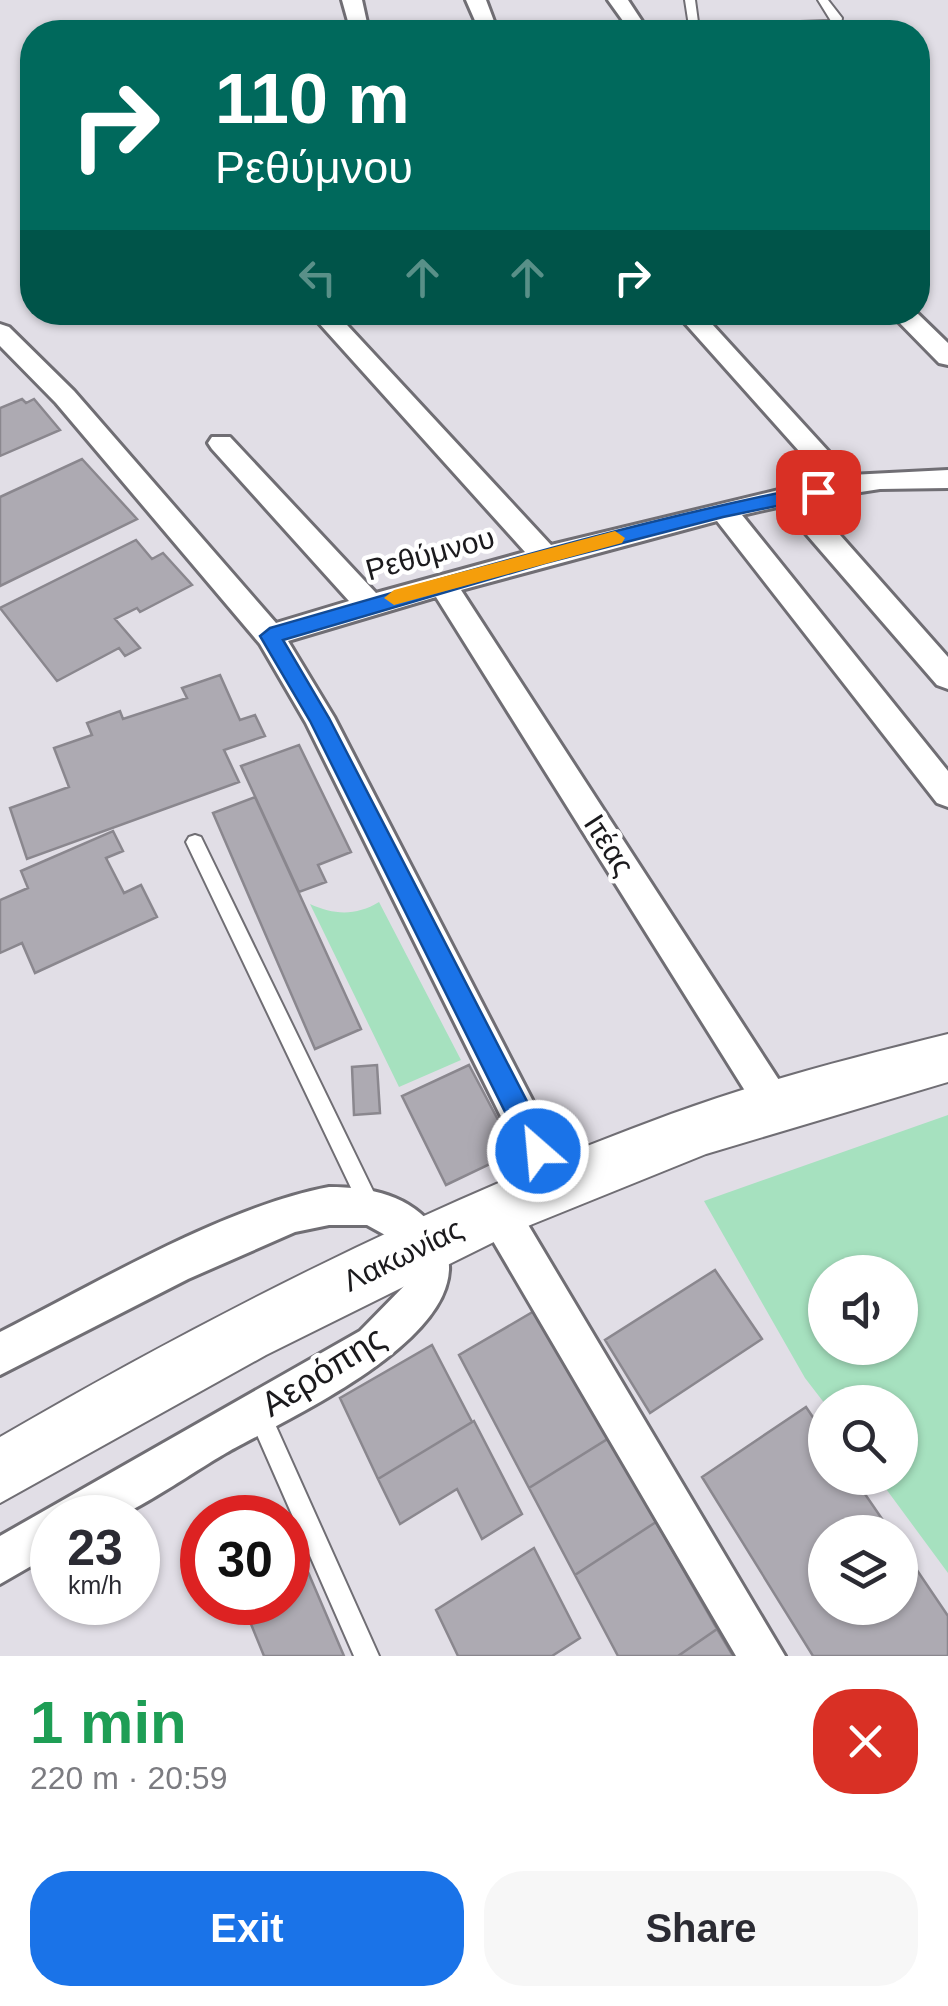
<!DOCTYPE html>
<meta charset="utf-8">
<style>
:root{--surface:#fff;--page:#f7f7f7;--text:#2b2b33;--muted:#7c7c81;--accent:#1a73e8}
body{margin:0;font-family:Arial,sans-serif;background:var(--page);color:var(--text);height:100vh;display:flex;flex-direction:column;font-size:38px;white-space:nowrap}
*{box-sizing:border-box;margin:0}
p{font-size:32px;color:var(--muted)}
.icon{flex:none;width:55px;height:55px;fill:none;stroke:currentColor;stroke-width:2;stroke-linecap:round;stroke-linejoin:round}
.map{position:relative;height:1656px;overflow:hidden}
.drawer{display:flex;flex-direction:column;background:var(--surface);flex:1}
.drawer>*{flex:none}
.guide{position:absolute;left:20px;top:20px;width:910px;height:305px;border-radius:40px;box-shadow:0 2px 8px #0004;background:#00695c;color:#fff;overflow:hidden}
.fabs{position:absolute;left:808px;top:1255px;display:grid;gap:20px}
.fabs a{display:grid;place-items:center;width:110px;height:110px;border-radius:50%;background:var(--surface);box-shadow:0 2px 8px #0004;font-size:50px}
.speed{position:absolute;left:30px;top:1495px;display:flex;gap:20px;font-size:50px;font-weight:700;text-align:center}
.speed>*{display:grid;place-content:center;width:130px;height:130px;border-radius:50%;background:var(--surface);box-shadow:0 2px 8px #0004;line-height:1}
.speed small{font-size:25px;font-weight:400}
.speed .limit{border:15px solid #d22;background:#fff;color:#111}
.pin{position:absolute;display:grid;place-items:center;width:85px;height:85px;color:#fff;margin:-42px;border-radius:20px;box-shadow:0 5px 15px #0006}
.me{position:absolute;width:110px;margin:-55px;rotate:333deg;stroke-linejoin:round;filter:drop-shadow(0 0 8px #0008)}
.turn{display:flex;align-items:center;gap:35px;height:210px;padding:0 30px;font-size:45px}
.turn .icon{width:130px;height:130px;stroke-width:2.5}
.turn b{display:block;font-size:70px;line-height:85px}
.lanes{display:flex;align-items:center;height:95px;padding:0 30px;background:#0003;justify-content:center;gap:50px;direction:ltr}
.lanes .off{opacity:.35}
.round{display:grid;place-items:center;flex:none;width:105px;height:105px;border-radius:40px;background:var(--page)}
.overview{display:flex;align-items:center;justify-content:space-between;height:170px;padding:0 30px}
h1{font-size:60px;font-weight:600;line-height:75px;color:#1e9e55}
.cta{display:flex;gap:20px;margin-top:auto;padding:20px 30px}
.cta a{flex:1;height:115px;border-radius:40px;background:var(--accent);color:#fff;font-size:40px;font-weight:600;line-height:115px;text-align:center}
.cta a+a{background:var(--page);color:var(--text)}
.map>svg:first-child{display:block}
.green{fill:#a6e1bf;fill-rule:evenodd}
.building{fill:#adaab2;stroke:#8a878e;stroke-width:2.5}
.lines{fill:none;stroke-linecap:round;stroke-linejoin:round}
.lane-casing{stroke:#706e74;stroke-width:4}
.street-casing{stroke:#706e74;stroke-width:6}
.secondary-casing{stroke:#706e74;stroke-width:4}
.lane{fill:#fff;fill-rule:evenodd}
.street{fill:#fff;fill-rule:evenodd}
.secondary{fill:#fff;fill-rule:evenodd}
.route{fill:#1a73e8;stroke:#114b97;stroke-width:2.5}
.slow{fill:#f59e0b}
.labels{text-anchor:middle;stroke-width:9;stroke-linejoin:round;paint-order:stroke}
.street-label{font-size:30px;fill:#1b1a1d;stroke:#fff}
.near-street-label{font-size:35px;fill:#1b1a1d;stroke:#fff}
</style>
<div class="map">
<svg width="948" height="1656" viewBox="0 0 948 1656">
<rect width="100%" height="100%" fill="#e1dee6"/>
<path class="green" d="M379 902 461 1060 399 1087 310 904C334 915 356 916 379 902Z
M948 1115V1573L878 1478H900V1402L825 1404 805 1378 704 1201ZM825 1272H900V1348H825Z"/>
<path class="building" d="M22 399 26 403 34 399 60 430 0 456V408Z
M82 459 137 519 0 586V497Z
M136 540 152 559 163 553 192 585 140 612 137 608 115 619 140 648 125 656 119 648 57 681 0 608Z
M220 675 240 720 255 715 265 736 224 750 239 782 27 859 10 808 69 787 54 748 92 735 87 723 120 711 123 719 187 698 182 688Z
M299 745 351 852 318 865 326 882 299 892 241 766Z
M255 797 361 1029 315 1049 213 813Z
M113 831 123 851 106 858 124 893 141 885 157 917 35 973 22 943 0 953V900L28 888 21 871Z
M377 1065 380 1113 354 1115 352 1067Z
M469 1065 515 1152 446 1185 402 1096Z
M715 1270 762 1339 650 1413 605 1340Z
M536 1310 609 1438 529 1488 459 1355Z
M432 1345 472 1422 378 1479 340 1398Z
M806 1407 825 1435V1478H854L891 1532H825V1608H900V1545L948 1616V1656H813L702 1477Z
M474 1421 522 1514 482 1539 457 1489 400 1524 378 1479Z
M609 1438 656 1522 575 1575 529 1488Z
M656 1522 717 1629 678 1656H618L575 1575Z
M290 1530 344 1656H264L242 1602H288Z
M534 1548 580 1638 552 1656H458L436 1610Z
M717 1629 733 1656H678Z"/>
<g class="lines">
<g class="lane-casing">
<path id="lane" d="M685 0H695L698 22 708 25 831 21 818 0H828L842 18 841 24 836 27 708 31 689 26Z
M195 835 201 837 377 1199 380 1206 377 1213 370 1216 363 1213 186 842 189 837Z
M258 1401 266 1404 379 1656H354L247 1412 250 1404Z"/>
</g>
<g class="street-casing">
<path id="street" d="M342 0H362L369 32H351Z
M466 0H486L498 32H480Z
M608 0H628L649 32H631Z
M309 312H335L551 545 824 479 675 312H701L850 475 948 470V488L880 489 809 500 948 657V689L937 685 782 506 742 515 948 771V807L937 803 717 521 461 590 788 1094 794 1106 788 1118 775 1123 762 1118 436 597 288 641 334 717 570 1173 575 1186 570 1199 556 1205 542 1199 306 723 260 644 56 403 0 346V324L9 327 74 391 276 623 349 601 212 449 208 443 212 437H230L376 593 525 552Z
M889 312H916L948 343V365L939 363Z
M329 1187C371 1187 410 1195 436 1230 504 1324 287 1418 226 1453 201 1467 136 1512 113 1518 96 1522 71 1518 52 1518V1554L0 1584V1536L360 1331 409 1281 411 1261 396 1241 367 1225H329L295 1232 188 1279 0 1375V1332C97 1283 224 1207 329 1187Z
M497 1191 511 1196 785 1656H736L483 1224 478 1210 483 1196Z"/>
</g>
<g class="secondary-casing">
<path id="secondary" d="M948 1034V1082L706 1154 518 1230 266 1355 0 1503V1437C215 1312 437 1200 671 1114 761 1081 855 1057 948 1034Z"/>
</g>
<use href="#lane" class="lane"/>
<use href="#street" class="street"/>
<use href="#secondary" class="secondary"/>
</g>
<path class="route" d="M818 485 825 487V496L723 517 545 563 283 640 329 718 548 1142 551 1151 548 1160 538 1164 529 1160 310 721 260 636 270 628C452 576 632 521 818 485Z"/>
<path class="slow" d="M615 531 625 538 622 543 394 605 384 598 394 590Z"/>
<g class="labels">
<g class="street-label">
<text transform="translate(430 554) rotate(-15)" y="10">Ρεθύμνου</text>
<text transform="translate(609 845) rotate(57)" y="10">Ιτέας</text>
<text transform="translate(403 1255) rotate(-26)" y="10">Λακωνίας</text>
</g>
<g class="near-street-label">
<text transform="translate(323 1371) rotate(-32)" y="12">Αερόπης</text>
</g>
</g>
</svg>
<div class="fabs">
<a><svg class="icon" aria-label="sound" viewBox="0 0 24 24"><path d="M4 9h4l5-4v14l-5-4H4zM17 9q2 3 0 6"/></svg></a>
<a><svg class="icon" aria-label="search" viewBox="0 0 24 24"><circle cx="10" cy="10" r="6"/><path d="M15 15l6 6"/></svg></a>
<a><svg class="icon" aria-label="layers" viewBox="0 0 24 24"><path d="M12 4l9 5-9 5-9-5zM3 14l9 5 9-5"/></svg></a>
</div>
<div class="speed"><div>23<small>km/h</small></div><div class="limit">30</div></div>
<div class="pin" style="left:818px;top:492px;background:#d93025"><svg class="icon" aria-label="arrive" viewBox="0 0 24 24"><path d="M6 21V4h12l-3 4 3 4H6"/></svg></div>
<svg class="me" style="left:538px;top:1151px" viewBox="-20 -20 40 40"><circle r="17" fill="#1a73e8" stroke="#fff" stroke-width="3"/><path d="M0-11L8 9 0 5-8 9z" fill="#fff"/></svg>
<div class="guide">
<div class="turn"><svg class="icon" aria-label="right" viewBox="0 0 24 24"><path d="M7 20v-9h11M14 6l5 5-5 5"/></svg><div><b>110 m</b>Ρεθύμνου</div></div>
<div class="lanes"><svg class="icon off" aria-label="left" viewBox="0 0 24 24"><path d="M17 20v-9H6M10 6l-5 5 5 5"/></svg><svg class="icon off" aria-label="ahead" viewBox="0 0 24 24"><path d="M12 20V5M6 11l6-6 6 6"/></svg><svg class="icon off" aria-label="ahead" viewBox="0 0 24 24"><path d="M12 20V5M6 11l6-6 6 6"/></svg><svg class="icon" aria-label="right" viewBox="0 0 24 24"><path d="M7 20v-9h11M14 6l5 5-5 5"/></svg></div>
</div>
</div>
<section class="drawer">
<div class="overview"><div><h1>1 min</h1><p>220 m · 20:59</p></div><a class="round" style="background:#d93025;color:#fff"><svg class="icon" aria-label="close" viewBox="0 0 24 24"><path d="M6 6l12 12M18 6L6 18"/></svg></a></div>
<div class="cta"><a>Exit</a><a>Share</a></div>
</section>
